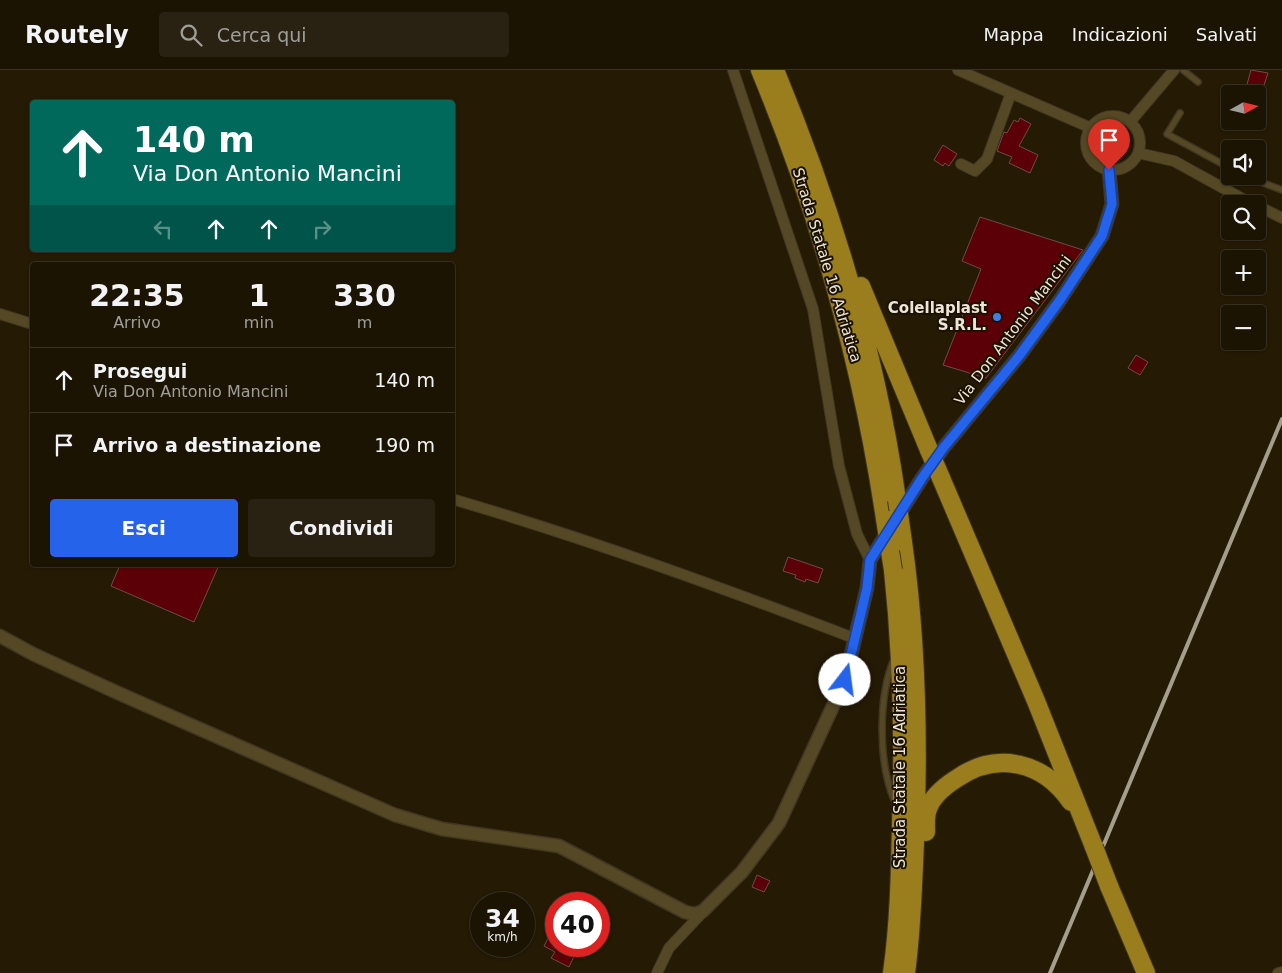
<!DOCTYPE html>
<html lang="it">
<meta charset="utf-8">
<style>
:root{--surface:#1c1403;--page:#292112;--text:#f1f3f6;--muted:#a09e9a;--line:#3a3325;--accent:#2563eb}
body{margin:0;font-family:"DejaVu Sans",sans-serif;background:var(--page);color:var(--text);height:100vh;display:flex;flex-direction:column;font-size:19px;white-space:nowrap}
*{box-sizing:border-box;margin:0}
p{font-size:16px;color:var(--muted)}
.icon{flex:none;width:28px;height:28px;fill:none;stroke:currentColor;stroke-width:2;stroke-linecap:round;stroke-linejoin:round}
.map{position:relative;flex:1;overflow:hidden}
.side{position:absolute;left:30px;top:192px;width:425px;height:305px;display:flex;flex-direction:column;background:var(--surface);border-radius:5px;box-shadow:0 1px 4px #0004,0 0 0 1px var(--line)}
.side>*{flex:none}
.top-card{position:absolute;left:30px;top:30px;width:425px;height:152px;border-radius:5px;box-shadow:0 1px 4px #0004,0 0 0 1px var(--line);background:#00695c;color:#fff;overflow:hidden}
.needle{width:32px;rotate:82deg}
.fabs{position:absolute;left:1221px;top:15px;display:grid;gap:10px}
.fabs a{display:grid;place-items:center;width:45px;height:45px;border-radius:5px;background:var(--surface);box-shadow:0 1px 4px #0004,0 0 0 1px var(--line);font-size:25px}
.speed{position:absolute;left:470px;top:822px;display:flex;gap:10px;font-size:25px;font-weight:700;text-align:center}
.speed>*{display:grid;place-content:center;width:65px;height:65px;border-radius:50%;background:var(--surface);box-shadow:0 1px 4px #0004,0 0 0 1px var(--line);line-height:1}
.speed small{font-size:12px;font-weight:400}
.speed .limit{border:8px solid #d22;background:#fff;color:#111}
.pin{position:absolute;display:grid;place-items:center;width:42px;height:42px;color:#fff;margin:-51px -21px;border-radius:50% 50% 50% 0;rotate:-45deg;box-shadow:0 0 5px #0007}
.pin .icon{rotate:45deg}
.me{position:absolute;width:55px;margin:-28px;rotate:15deg;stroke-linejoin:round;filter:drop-shadow(0 0 4px #0008)}
.turn{display:flex;align-items:center;gap:18px;height:105px;padding:0 20px;font-size:22px}
.turn .icon{width:65px;height:65px;stroke-width:2.5}
.turn b{display:block;font-size:35px;line-height:42px}
.lanes{display:flex;align-items:center;height:48px;padding:0 20px;background:#0003;justify-content:center;gap:25px;direction:ltr}
.lanes .off{opacity:.35}
.eta{display:flex;justify-content:space-evenly;align-items:center;height:85px;text-align:center}
.eta b{font-size:30px;font-weight:700;line-height:35px}
.primary-button{display:flex;gap:10px;margin-top:auto;padding:10px 20px}
.primary-button a{flex:1;height:58px;border-radius:5px;background:var(--accent);color:#fff;font-size:20px;font-weight:700;line-height:58px;text-align:center}
.primary-button a+a{background:var(--page);color:var(--text)}
ul{padding:0;list-style:none}
li{display:flex;align-items:center;gap:15px;height:65px;padding:0 20px;border-top:1px solid var(--line)}
li div{flex:1}
li b{display:block;font-size:19px}
li em{font-style:normal}
header{display:flex;align-items:center;gap:30px;box-sizing:border-box;height:70px;padding:0 25px;background:var(--surface);border-bottom:1px solid var(--line)}
header strong{font-size:24px}
nav{display:flex;gap:28px;margin-inline-start:auto;font-size:18px}
.search{width:350px;height:45px;background:var(--page);display:flex;align-items:center;gap:12px;box-sizing:border-box;padding:0 18px;border-radius:5px;color:var(--muted);font-size:19px}
.map>svg:first-child{display:block}
.building{fill:#5b0007;stroke:#6b4d4a}
.lines{fill:none;stroke-linecap:round;stroke-linejoin:round}
.service-casing{stroke:#413722;stroke-width:8}
.minor-casing{stroke:#413722;stroke-width:12}
.tertiary-casing{stroke:#413722;stroke-width:15}
.trunk-casing{stroke:#413722;stroke-width:20}
.service{stroke:#554925;stroke-width:5}
.minor{stroke:#554925;stroke-width:10}
.tertiary{stroke:#554925;stroke-width:12}
.trunk{stroke:#9a7e1d;stroke-width:18}
.rail{stroke:#a69e8d;stroke-width:4}
.trunk-bridge-casing{stroke:#413722;stroke-width:20;stroke-linecap:butt}
.trunk-bridge{stroke:#9a7e1d;stroke-width:18}
.route-casing{stroke:#184099;stroke-width:12}
.route{stroke:#2563eb;stroke-width:9}
.shop-dot{fill:#3f7fe0;stroke:#1b1100;stroke-width:2}
.labels{text-anchor:middle;stroke-width:4;stroke-linejoin:round;paint-order:stroke}
.street-label{font-size:15px;fill:#ede6d8;stroke:#1b1100}
.poi-label{font-size:15px;font-weight:bold;fill:#ede6d8;stroke:#1b1100;text-anchor:end}
</style>
<header>
<strong>Routely</strong>
<div class="search"><svg class="icon" aria-label="search" viewBox="0 0 24 24"><circle cx="10" cy="10" r="6"/><path d="M15 15l6 6"/></svg>Cerca qui</div>
<nav><a>Mappa</a><a>Indicazioni</a><a>Salvati</a></nav>
</header>
<div class="map">
<svg width="1282" height="903" viewBox="0 0 1282 903">
<rect width="100%" height="100%" fill="#251a04"/>
<path class="building" d="M1251 0 1268 3 1261 24 1246 18Z
M1020 48 1031 54 1019 76 1038 85 1030 103 1009 93 1012 87 997 81 1004 62 1007 63 1014 50 1018 52Z
M943 75 957 84 949 96 945 93 943 96 934 90Z
M980 147 1083 180 986 308 943 295 981 199 962 191Z
M1136 285 1148 292 1140 305 1128 298Z
M788 487 823 499 818 513 806 509 805 512 795 508 796 505 783 501Z
M120 495H219L194 552 111 516Z
M757 805 770 811 764 822 752 817Z
M556 853V879L557 876H579L569 897 551 888 555 882 544 876Z"/>
<g class="lines">
<g class="service-casing">
<path id="service" d="M1183 0 1198 12
M1180 43 1167 64 1230 98
M1245 106 1282 120
M894 589C878 627 878 694 895 732"/>
</g>
<g class="minor-casing">
<path id="minor" d="M733 0 813 239 839 396 857 464 870 490
M958 0 1091 58
M1086 73a27 27 0 1 1 54 0a27 27 0 1 1-54 0Z
M1130 52 1174 0
M1138 83 1174 91 1252 134
M961 94 975 101 987 89 1011 23
M1258 136 1282 148
M0 244 32 254
M452 429C589 469 723 518 856 569
M657 903 669 878 703 842
M1278 903 1282 902"/>
</g>
<g class="tertiary-casing">
<path id="tertiary" d="M0 566 33 584 118 623 395 745 442 759 559 776 685 842 695 844 703 841 742 802 779 753 845 610 867 518 870 490 922 408 944 377 1019 286 1060 230 1102 166 1112 134 1109 100"/>
</g>
<g class="trunk-casing">
<path id="trunk" d="M760 0C820 145 862 294 885 449
M775 0C832 138 876 281 897 430
M861 216 929 380
M941 408 1036 631 1094 777
M903 472C917 571 919 671 915 771 913 815 912 859 906 903
M926 762C926 756 925 746 928 739 932 727 945 716 956 709 997 680 1044 692 1071 732
M1109 816 1146 903
M892 903C899 854 900 804 901 755 904 669 902 585 893 500"/>
</g>
<use href="#service" class="service"/>
<use href="#minor" class="minor"/>
<use href="#tertiary" class="tertiary"/>
<use href="#trunk" class="trunk"/>
<path class="rail" d="M1050 903 1282 349"/>
<g class="trunk-bridge-casing">
<path id="trunk-bridge" d="M929 380 941 408
M897 430 903 472
M885 449 893 500
M1094 777 1109 816"/>
</g>
<use href="#trunk-bridge" class="trunk-bridge"/>
</g>
<g class="lines">
<g class="route-casing">
<path id="route" d="M845 610 867 518 870 490 922 408 944 377 1019 286 1060 230 1102 166 1112 134 1109 100"/>
</g>
<use href="#route" class="route"/>
</g>
<circle class="shop-dot" cx="997" cy="247" r="5"/>
<g class="labels">
<g class="street-label">
<text transform="translate(827 195) rotate(73)" y="5">Strada Statale 16 Adriatica</text>
<text transform="translate(1013 260) rotate(-53)" y="5">Via Don Antonio Mancini</text>
<text transform="translate(900 697) rotate(-90)" y="5">Strada Statale 16 Adriatica</text>
</g>
<g class="poi-label">
<text x="987" y="243">Colellaplast<tspan x="987" dy="17">S.R.L.</tspan></text>
</g>
</g>
</svg>
<div class="fabs">
<a><svg class="needle" viewBox="-14 -14 28 28"><path d="M0-13l5 13h-10z" fill="#e53935"/><path d="M0 13l5-13h-10z" fill="#a09e9a"/></svg></a>
<a><svg class="icon" aria-label="sound" viewBox="0 0 24 24"><path d="M4 9h4l5-4v14l-5-4H4zM17 9q2 3 0 6"/></svg></a>
<a><svg class="icon" aria-label="search" viewBox="0 0 24 24"><circle cx="10" cy="10" r="6"/><path d="M15 15l6 6"/></svg></a>
<a>+</a>
<a>−</a>
</div>
<div class="speed"><div>34<small>km/h</small></div><div class="limit">40</div></div>
<div class="pin" style="left:1109px;top:100px;background:#d93025"><svg class="icon" aria-label="arrive" viewBox="0 0 24 24"><path d="M6 21V4h12l-3 4 3 4H6"/></svg></div>
<svg class="me" style="left:845px;top:610px" viewBox="-20 -20 40 40"><circle r="19" fill="#fff"/><path d="M0-13L10 11 0 6-10 11z" fill="#2563eb"/></svg>
<div class="top-card">
<div class="turn"><svg class="icon" aria-label="ahead" viewBox="0 0 24 24"><path d="M12 20V5M6 11l6-6 6 6"/></svg><div><b>140 m</b>Via Don Antonio Mancini</div></div>
<div class="lanes"><svg class="icon off" aria-label="left" viewBox="0 0 24 24"><path d="M17 20v-9H6M10 6l-5 5 5 5"/></svg><svg class="icon" aria-label="ahead" viewBox="0 0 24 24"><path d="M12 20V5M6 11l6-6 6 6"/></svg><svg class="icon" aria-label="ahead" viewBox="0 0 24 24"><path d="M12 20V5M6 11l6-6 6 6"/></svg><svg class="icon off" aria-label="right" viewBox="0 0 24 24"><path d="M7 20v-9h11M14 6l5 5-5 5"/></svg></div>
</div>
<section class="side">
<div class="eta">
<div><b>22:35</b><p>Arrivo</p></div>
<div><b>1</b><p>min</p></div>
<div><b>330</b><p>m</p></div>
</div>
<ul>
<li><svg class="icon" aria-label="ahead" viewBox="0 0 24 24"><path d="M12 20V5M6 11l6-6 6 6"/></svg><div><b>Prosegui</b><p>Via Don Antonio Mancini</p></div><em>140 m</em></li>
<li><svg class="icon" aria-label="arrive" viewBox="0 0 24 24"><path d="M6 21V4h12l-3 4 3 4H6"/></svg><div><b>Arrivo a destinazione</b></div><em>190 m</em></li>
</ul>
<div class="primary-button"><a>Esci</a><a>Condividi</a></div>
</section>
</div>
